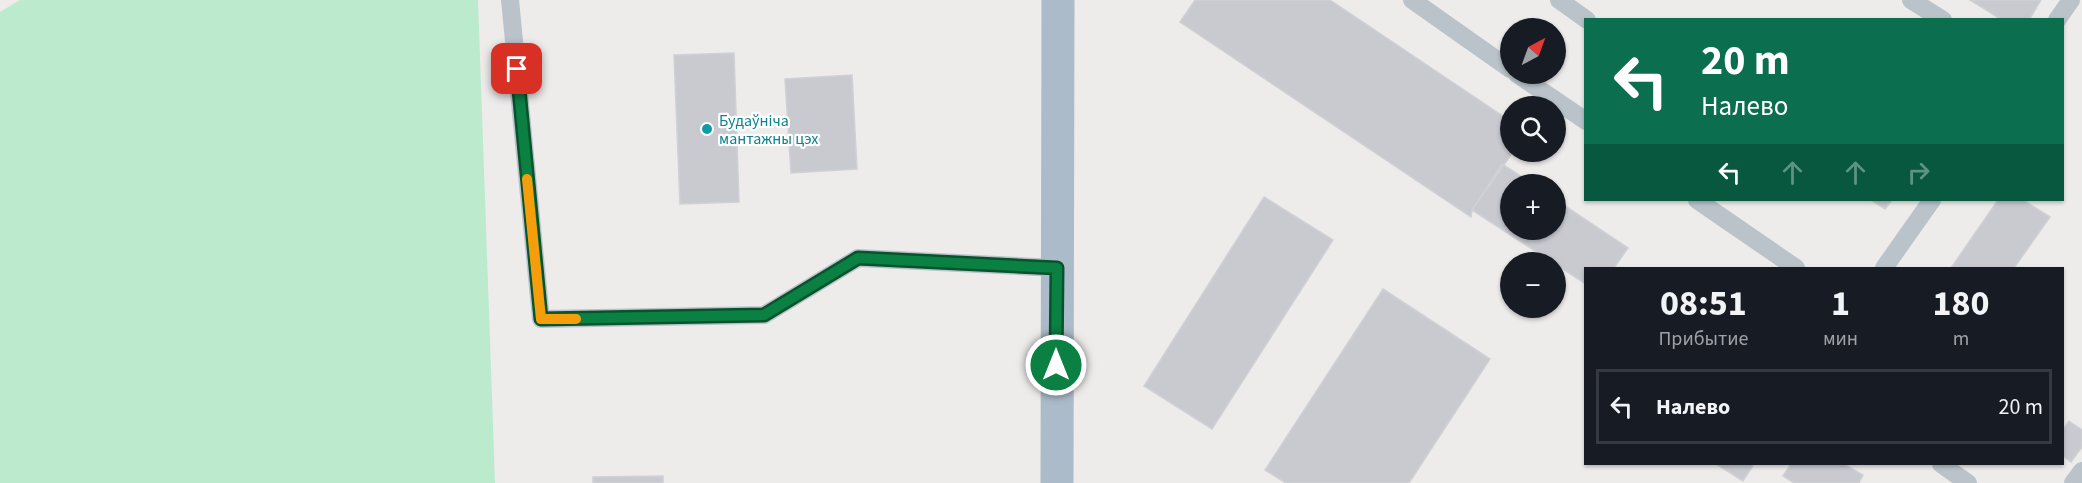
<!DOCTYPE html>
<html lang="ru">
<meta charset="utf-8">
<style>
:root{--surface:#171b24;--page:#20242c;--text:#f1f3f6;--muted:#9ea1a6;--line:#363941}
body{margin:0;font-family:"Source Sans 3",sans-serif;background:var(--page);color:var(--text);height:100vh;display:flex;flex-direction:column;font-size:22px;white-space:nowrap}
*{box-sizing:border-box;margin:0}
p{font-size:20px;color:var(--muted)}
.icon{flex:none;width:33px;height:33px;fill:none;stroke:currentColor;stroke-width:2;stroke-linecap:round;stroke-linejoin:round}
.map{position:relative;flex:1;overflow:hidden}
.sheet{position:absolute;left:1584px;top:267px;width:480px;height:198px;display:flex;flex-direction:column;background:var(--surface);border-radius:0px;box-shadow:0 2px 4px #0004}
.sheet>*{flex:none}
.guide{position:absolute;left:1584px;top:18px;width:480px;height:183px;border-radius:0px;box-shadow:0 2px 4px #0004;background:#0b6e4f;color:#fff;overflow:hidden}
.needle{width:39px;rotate:41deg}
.buttons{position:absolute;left:1500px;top:18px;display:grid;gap:12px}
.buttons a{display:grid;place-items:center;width:66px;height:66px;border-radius:50%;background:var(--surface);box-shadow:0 2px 4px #0004;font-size:30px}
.pin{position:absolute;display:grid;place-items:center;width:51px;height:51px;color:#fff;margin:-26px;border-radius:12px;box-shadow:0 3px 9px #0006}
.me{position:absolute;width:66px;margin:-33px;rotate:0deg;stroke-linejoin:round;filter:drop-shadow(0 0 4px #0008)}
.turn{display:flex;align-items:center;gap:21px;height:126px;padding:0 18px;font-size:27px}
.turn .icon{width:78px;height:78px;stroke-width:2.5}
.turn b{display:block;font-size:42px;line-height:51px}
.lanes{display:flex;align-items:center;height:57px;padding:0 18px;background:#0003;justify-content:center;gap:30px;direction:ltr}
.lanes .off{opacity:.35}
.eta{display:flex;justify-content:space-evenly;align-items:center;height:102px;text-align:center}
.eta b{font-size:36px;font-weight:700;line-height:42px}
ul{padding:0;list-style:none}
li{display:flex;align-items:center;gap:18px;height:75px;margin:0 12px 9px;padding:0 6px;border:3px solid var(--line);border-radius:0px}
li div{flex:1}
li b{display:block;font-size:22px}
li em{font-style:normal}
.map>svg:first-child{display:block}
.green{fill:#bbeacd}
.building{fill:#c8cad0;stroke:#cfd1d6;stroke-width:1.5}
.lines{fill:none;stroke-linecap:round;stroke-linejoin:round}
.service{stroke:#bac3ca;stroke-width:18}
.primary{stroke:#acbbc9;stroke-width:33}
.route-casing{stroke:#07532c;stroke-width:15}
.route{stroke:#0b8043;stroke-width:10}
.slow{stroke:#f59e0b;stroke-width:10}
.culture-dot{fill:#0f9aa8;stroke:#fff;stroke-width:2}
.labels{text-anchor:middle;stroke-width:4.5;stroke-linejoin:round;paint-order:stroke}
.culture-label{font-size:16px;fill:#0d838f;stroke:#fff;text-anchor:start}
</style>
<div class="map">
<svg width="2082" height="483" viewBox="0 0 2082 483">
<rect width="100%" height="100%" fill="#eeebeb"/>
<path class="green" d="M20 0H478L495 483H0V12Z"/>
<path class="building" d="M1195 0H1330L1510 121V152H1513L1472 210 1471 217 1180 22Z
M1970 0H2041L2029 20H2002Z
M734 53 739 202 680 204 674 55Z
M852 75 857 169 791 173 785 79Z
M1502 164 1533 184H1510V230H1556V200L1628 248 1614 268H1586V284L1472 210Z
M1264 197 1333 240 1212 429 1144 386Z
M1871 200H1892L1885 209Z
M1998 200H2023L2050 217 2014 268H1951Z
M1383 289 1490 359 1409 483H1286L1265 470Z
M2069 421 2082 430V447L2071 462 2062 455V431Z
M1716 464H1754L1743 481Z
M1791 464H1844L1863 475 1859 483H1794L1783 476Z
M663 476V483H593V477Z"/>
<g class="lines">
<path class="service" d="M510 0 541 319 764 315 858 258 1057 268
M1412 0 1510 69
M1559 0 1587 20
M1911 0 1943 20
M2057 20 2071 0
M1517 74 1586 121
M1697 200 1796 268
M1884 268 1932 200
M1941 464 1968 483
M2073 483 2082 471"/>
<path class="primary" d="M1057 483 1058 0"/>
</g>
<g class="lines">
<g class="route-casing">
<path id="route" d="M517 69 541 319 764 315 858 258 1057 268 1056 365"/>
</g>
<use href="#route" class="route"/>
<path class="slow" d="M527 179 541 319H576"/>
</g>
<circle class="culture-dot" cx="707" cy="129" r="6"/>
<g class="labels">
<g class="culture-label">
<text x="719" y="126">Будаўніча<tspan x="719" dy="18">мантажны цэх</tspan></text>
</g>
</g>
</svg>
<div class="buttons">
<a><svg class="needle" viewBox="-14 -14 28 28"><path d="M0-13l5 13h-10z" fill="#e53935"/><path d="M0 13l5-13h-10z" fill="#9ea1a6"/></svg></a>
<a><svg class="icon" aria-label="search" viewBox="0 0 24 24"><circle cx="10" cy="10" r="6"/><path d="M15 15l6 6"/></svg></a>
<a>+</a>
<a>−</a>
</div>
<div class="pin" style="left:517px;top:69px;background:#d93025"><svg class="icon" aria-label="arrive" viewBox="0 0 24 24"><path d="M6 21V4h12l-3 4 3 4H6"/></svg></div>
<svg class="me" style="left:1056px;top:365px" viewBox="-20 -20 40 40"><circle r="17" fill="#0b8043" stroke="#fff" stroke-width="3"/><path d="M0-11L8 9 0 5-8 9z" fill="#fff"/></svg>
<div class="guide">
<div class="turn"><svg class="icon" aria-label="left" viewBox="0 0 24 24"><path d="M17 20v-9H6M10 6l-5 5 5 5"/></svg><div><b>20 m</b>Налево</div></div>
<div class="lanes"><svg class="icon" aria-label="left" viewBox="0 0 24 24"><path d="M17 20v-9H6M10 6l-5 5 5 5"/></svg><svg class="icon off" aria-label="ahead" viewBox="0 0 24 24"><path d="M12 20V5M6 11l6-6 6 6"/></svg><svg class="icon off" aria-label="ahead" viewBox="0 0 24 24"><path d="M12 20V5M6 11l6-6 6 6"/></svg><svg class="icon off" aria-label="right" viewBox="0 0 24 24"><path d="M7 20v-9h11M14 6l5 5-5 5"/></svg></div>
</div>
<section class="sheet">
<div class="eta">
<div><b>08:51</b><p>Прибытие</p></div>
<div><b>1</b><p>мин</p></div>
<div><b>180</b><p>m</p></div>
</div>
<ul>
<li><svg class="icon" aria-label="left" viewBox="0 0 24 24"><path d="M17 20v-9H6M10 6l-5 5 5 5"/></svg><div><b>Налево</b></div><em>20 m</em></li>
</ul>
</section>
</div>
